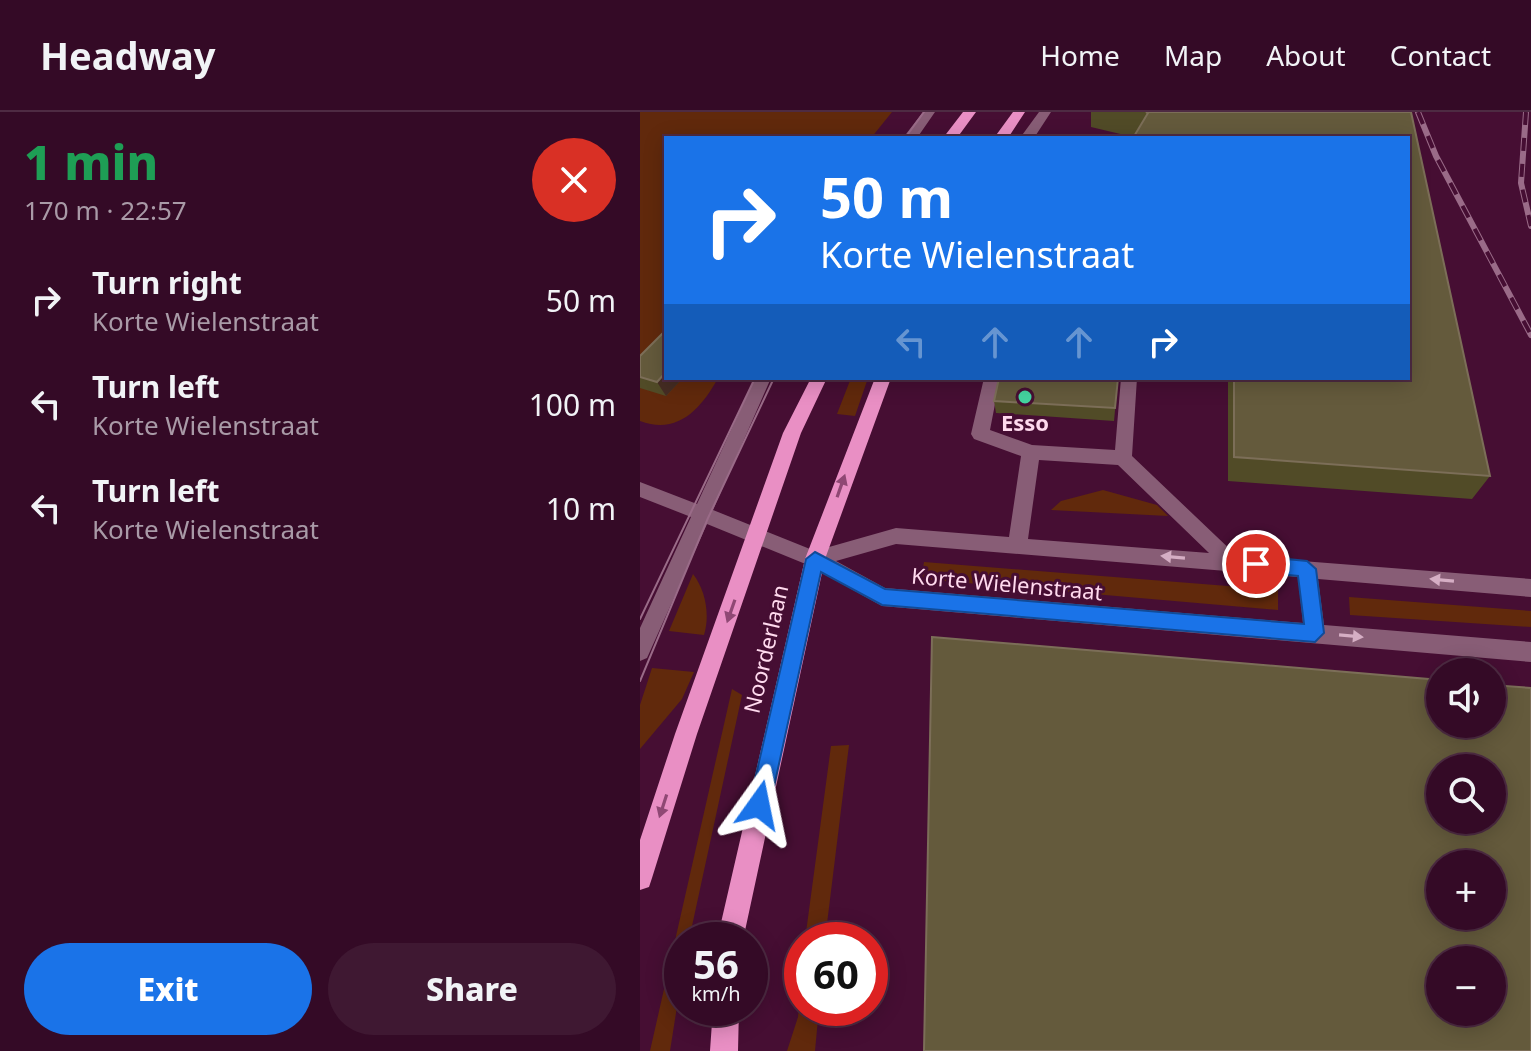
<!DOCTYPE html>
<meta charset="utf-8">
<style>
:root{--surface:#340a26;--page:#3f1832;--text:#f1f3f6;--muted:#a99aa7;--line:#4e2b43;--accent:#1a73e8}
body{margin:0;font-family:"Noto Sans",sans-serif;background:var(--page);color:var(--text);height:100vh;display:flex;flex-direction:column;font-size:30px;white-space:nowrap}
*{box-sizing:border-box;margin:0}
p{font-size:26px;color:var(--muted)}
.icon{flex:none;width:44px;height:44px;fill:none;stroke:currentColor;stroke-width:2;stroke-linecap:round;stroke-linejoin:round}
.map{position:relative;flex:1;overflow:hidden}
.side{display:flex;flex-direction:column;background:var(--surface);width:640px}
.side>*{flex:none}
.top-card{position:absolute;left:24px;top:24px;width:746px;height:244px;border-radius:0px;box-shadow:0 4px 20px #0003,0 0 0 2px var(--line);background:#1a73e8;color:#fff;overflow:hidden}
.controls{position:absolute;left:786px;top:546px;display:grid;gap:16px}
.controls a{display:grid;place-items:center;width:80px;height:80px;border-radius:50%;background:var(--surface);box-shadow:0 4px 20px #0003,0 0 0 2px var(--line);font-size:40px}
.speed{position:absolute;left:24px;top:810px;display:flex;gap:16px;font-size:40px;font-weight:700;text-align:center}
.speed>*{display:grid;place-content:center;width:104px;height:104px;border-radius:50%;background:var(--surface);box-shadow:0 4px 20px #0003,0 0 0 2px var(--line);line-height:1}
.speed small{font-size:20px;font-weight:400}
.speed .limit{border:12px solid #d22;background:#fff;color:#111}
.pin{position:absolute;display:grid;place-items:center;width:68px;height:68px;color:#fff;margin:-34px;border:4px solid #fff;border-radius:50%;box-shadow:0 2px 8px #0007}
.me{position:absolute;width:88px;margin:-44px;rotate:12deg;stroke-linejoin:round;filter:drop-shadow(0 0 6px #0008)}
.turn{display:flex;align-items:center;gap:28px;height:168px;padding:0 24px;font-size:36px}
.turn .icon{width:104px;height:104px;stroke-width:2.5}
.turn b{display:block;font-size:56px;line-height:68px}
.lanes{display:flex;align-items:center;height:76px;padding:0 24px;background:#0003;justify-content:center;gap:40px;direction:ltr}
.lanes .off{opacity:.35}
.round{display:grid;place-items:center;flex:none;width:84px;height:84px;border-radius:42px;background:var(--page)}
.headline{display:flex;align-items:center;justify-content:space-between;height:136px;padding:0 24px}
h1{font-size:48px;font-weight:800;line-height:60px;color:#1e9e55}
.primary-button{display:flex;gap:16px;margin-top:auto;padding:16px 24px}
.primary-button a{flex:1;height:92px;border-radius:48px;background:var(--accent);color:#fff;font-size:32px;font-weight:800;line-height:92px;text-align:center}
.primary-button a+a{background:var(--page);color:var(--text)}
ul{padding:0;list-style:none}
li{display:flex;align-items:center;gap:24px;height:104px;padding:0 24px}
li div{flex:1}
li b{display:block;font-size:30px}
li em{font-style:normal}
header{display:flex;align-items:center;gap:48px;box-sizing:border-box;height:112px;padding:0 40px;background:var(--surface);border-bottom:2px solid var(--line)}
header strong{font-size:38px}
nav{display:flex;gap:44px;margin-inline-start:auto;font-size:28px}
main{display:flex;flex:1;min-height:0}
.map>svg:first-child{display:block}
.green{fill:#61290c}
.lines{fill:none;stroke-linecap:round;stroke-linejoin:round}
.minor{fill:#885d76;fill-rule:evenodd}
.major{fill:#e98fc4;fill-rule:evenodd}
.tram{stroke:#9a6b88;stroke-width:2}
.rail-casing{stroke:#9a6b88;stroke-width:6}
.rail{stroke:#460e33;stroke-width:4;stroke-dasharray:13;stroke-linecap:butt}
.wall{fill:#514b27}
.shaded-wall{fill:#452c23}
.building{fill:#645a3c;stroke:#7c6e58;stroke-width:2;fill-rule:evenodd}
.oneway{fill:#8f4874}
.oneway2{fill:#d5aec4}
.route{fill:#1a73e8;stroke:#114b97;stroke-width:2}
.poi-dot{fill:#44d49f;stroke:#460e33;stroke-width:3}
.labels{text-anchor:middle;stroke-width:6;stroke-linejoin:round;paint-order:stroke}
.poi-label{font-size:22px;font-weight:bold;fill:#ffdaee;stroke:#460e33}
.street-label{font-size:22px;fill:#ffdaee;stroke:#460e33}
</style>
<header>
<strong>Headway</strong>
<nav><a>Home</a><a>Map</a><a>About</a><a>Contact</a></nav>
</header>
<main>
<section class="side">
<div class="headline"><div><h1>1 min</h1><p>170 m · 22:57</p></div><a class="round" style="background:#d93025;color:#fff"><svg class="icon" aria-label="close" viewBox="0 0 24 24"><path d="M6 6l12 12M18 6L6 18"/></svg></a></div>
<ul>
<li><svg class="icon" aria-label="right" viewBox="0 0 24 24"><path d="M7 20v-9h11M14 6l5 5-5 5"/></svg><div><b>Turn right</b><p>Korte Wielenstraat</p></div><em>50 m</em></li>
<li><svg class="icon" aria-label="left" viewBox="0 0 24 24"><path d="M17 20v-9H6M10 6l-5 5 5 5"/></svg><div><b>Turn left</b><p>Korte Wielenstraat</p></div><em>100 m</em></li>
<li><svg class="icon" aria-label="left" viewBox="0 0 24 24"><path d="M17 20v-9H6M10 6l-5 5 5 5"/></svg><div><b>Turn left</b><p>Korte Wielenstraat</p></div><em>10 m</em></li>
</ul>
<div class="primary-button"><a>Exit</a><a>Share</a></div>
</section>
<div class="map">
<svg width="891" height="939" viewBox="0 0 891 939">
<rect width="100%" height="100%" fill="#460e33"/>
<path class="green" d="M0 0H252L231 26H26V266H78C61 297 38 323 0 309Z
M211 266H228L215 304 197 302Z
M463 378 517 393 528 404 411 398 421 389Z
M284 450 638 478V498L281 467Z
M53 462C66 479 70 503 64 523L29 519Z
M709 485 891 499V515L710 503Z
M12 556 54 560 42 587 0 637V593Z
M92 577 102 583 49 828H42V863L30 939H10Z
M209 633 185 828H165L191 634Z
M162 853V896H179L175 939H147L158 905Z"/>
<g class="lines">
<path class="minor" d="M283 0H295L277 26H263Z
M399 0H411L394 26H380Z
M115 266H131L73 398 175 439 256 416 369 425 381 344 334 327 331 322 344 266H360L350 318 392 333 475 338 481 266H497L492 344 597 444 891 467V485L678 467 684 513 891 530V550L242 494 168 453 67 412 7 546 0 549V516L51 405 0 385V370L57 392ZM399 348 478 353 569 441 388 427ZM256 432 658 465 663 511 245 476 196 449Z"/>
<path class="major" d="M323 0H336L317 26H303Z
M373 0H385L368 26H354Z
M171 266H187L161 321 57 622 12 766 9 775 0 778V728L35 622 143 321Z
M235 266H251L185 447 103 828H77L165 447Z
M73 896H99L98 939H70Z"/>
<path class="tram" d="M265 26 284 0
M0 507 115 266
M0 569 68 406 134 266"/>
<g class="rail-casing">
<path id="rail" d="M778 0 796 44 891 223
M886 0 881 71 891 114"/>
</g>
<use href="#rail" class="rail"/>
</g>
<path class="wall" d="M451 0H771L850 364 832 387 588 369V266H768V26L493 25 451 15Z
M0 244 26 266H43L26 284 0 276Z
M478 266 474 309 356 301 354 289Z"/>
<path class="shaded-wall" d="M26 260V266H43L26 284 17 270Z"/>
<path class="building" d="M506 0H771L850 364 594 345V266H768V26H493L508 1Z
M26 218V260L17 270 0 265V244Z
M359 266H478L475 296 354 289Z
M292 525 800 568V612H852V573L891 576V939H284ZM800 656H852V708H800ZM800 752H852V804H800ZM800 848H852V900H800Z"/>
<defs><path id="oneway-solid" d="M-6-.8H1V-3.2L6.5 0L1 3.2V.8H-6Z" transform="scale(2)"/></defs>
<g class="oneway">
<use href="#oneway-solid" transform="translate(201 374) rotate(-71)"/>
<use href="#oneway-solid" transform="translate(91 499) rotate(109)"/>
<use href="#oneway-solid" transform="translate(23 694) rotate(108)"/>
</g>
<g class="oneway2">
<use href="#oneway-solid" transform="translate(533 445) rotate(-175)"/>
<use href="#oneway-solid" transform="translate(802 468) rotate(-175)"/>
<use href="#oneway-solid" transform="translate(711 524) rotate(5)"/>
</g>
<path class="route" d="M175 440 245 477 664 512 658 464 616 460 607 452 616 444 667 449 676 457 684 521 675 530 242 493 181 460 130 693 127 701 119 704 112 701 109 693 166 447Z"/>
<circle class="poi-dot" cx="385" cy="285" r="8"/>
<g class="labels">
<g class="poi-label">
<text x="385" y="319">Esso</text>
</g>
<g class="street-label">
<text transform="translate(367 472) rotate(5)" y="8">Korte Wielenstraat</text>
<text transform="translate(126 537) rotate(-77)" y="8">Noorderlaan</text>
</g>
</g>
</svg>
<div class="controls">
<a><svg class="icon" aria-label="sound" viewBox="0 0 24 24"><path d="M4 9h4l5-4v14l-5-4H4zM17 9q2 3 0 6"/></svg></a>
<a><svg class="icon" aria-label="search" viewBox="0 0 24 24"><circle cx="10" cy="10" r="6"/><path d="M15 15l6 6"/></svg></a>
<a>+</a>
<a>−</a>
</div>
<div class="speed"><div>56<small>km/h</small></div><div class="limit">60</div></div>
<div class="pin" style="left:616px;top:452px;background:#d93025"><svg class="icon" aria-label="arrive" viewBox="0 0 24 24"><path d="M6 21V4h12l-3 4 3 4H6"/></svg></div>
<svg class="me" style="left:119px;top:693px" viewBox="-20 -20 40 40"><path d="M0-17L14 15 0 8-14 15z" fill="#1a73e8" stroke="#fff" stroke-width="4"/></svg>
<div class="top-card">
<div class="turn"><svg class="icon" aria-label="right" viewBox="0 0 24 24"><path d="M7 20v-9h11M14 6l5 5-5 5"/></svg><div><b>50 m</b>Korte Wielenstraat</div></div>
<div class="lanes"><svg class="icon off" aria-label="left" viewBox="0 0 24 24"><path d="M17 20v-9H6M10 6l-5 5 5 5"/></svg><svg class="icon off" aria-label="ahead" viewBox="0 0 24 24"><path d="M12 20V5M6 11l6-6 6 6"/></svg><svg class="icon off" aria-label="ahead" viewBox="0 0 24 24"><path d="M12 20V5M6 11l6-6 6 6"/></svg><svg class="icon" aria-label="right" viewBox="0 0 24 24"><path d="M7 20v-9h11M14 6l5 5-5 5"/></svg></div>
</div>
</div>
</main>
